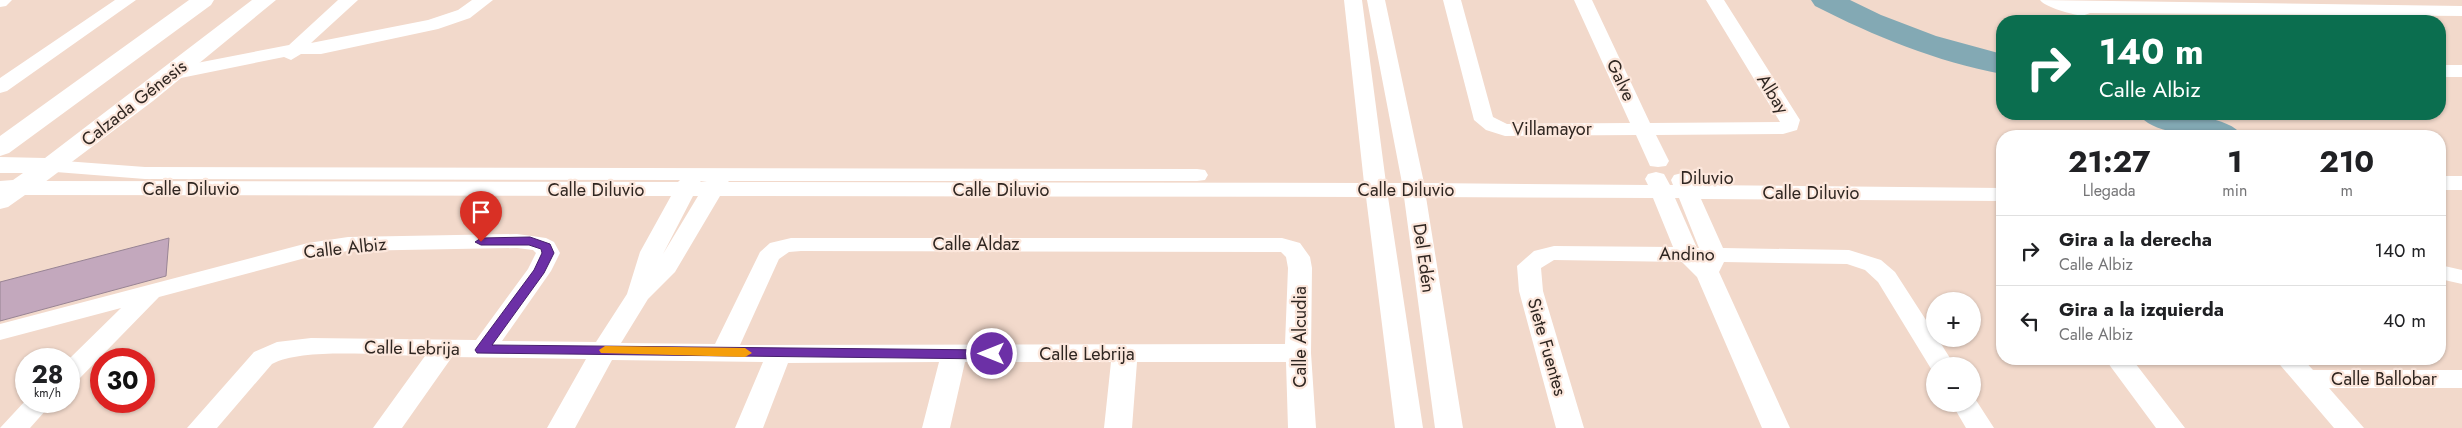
<!DOCTYPE html>
<html lang="es">
<meta charset="utf-8">
<style>
:root{--surface:#fff;--page:#f6f6f6;--text:#202124;--muted:#757577;--line:#e0e0e0}
body{margin:0;font-family:Jost,sans-serif;background:var(--page);color:var(--text);height:100vh;display:flex;flex-direction:column;font-size:19px;white-space:nowrap}
*{box-sizing:border-box;margin:0}
p{font-size:16px;color:var(--muted)}
.icon{flex:none;width:28px;height:28px;fill:none;stroke:currentColor;stroke-width:2;stroke-linecap:round;stroke-linejoin:round}
.map{position:relative;flex:1;overflow:hidden}
.side{position:absolute;left:1996px;top:130px;width:450px;height:235px;display:flex;flex-direction:column;background:var(--surface);border-radius:20px;box-shadow:0 1px 4px #0004}
.side>*{flex:none}
.guide{position:absolute;left:1996px;top:15px;width:450px;height:105px;border-radius:20px;box-shadow:0 1px 4px #0004;background:#0b6e4f;color:#fff;overflow:hidden}
.buttons{position:absolute;left:1926px;top:292px;display:grid;gap:10px}
.buttons a{display:grid;place-items:center;width:55px;height:55px;border-radius:50%;background:var(--surface);box-shadow:0 1px 4px #0004;font-size:25px}
.speed{position:absolute;left:15px;top:348px;display:flex;gap:10px;font-size:25px;font-weight:700;text-align:center}
.speed>*{display:grid;place-content:center;width:65px;height:65px;border-radius:50%;background:var(--surface);box-shadow:0 1px 4px #0004;line-height:1}
.speed small{font-size:12px;font-weight:400}
.speed .limit{border:8px solid #d22;background:#fff;color:#111}
.pin{position:absolute;display:grid;place-items:center;width:42px;height:42px;color:#fff;margin:-51px -21px;border-radius:50% 50% 50% 0;rotate:-45deg;box-shadow:0 0 5px #0007}
.pin .icon{rotate:45deg}
.me{position:absolute;width:55px;margin:-28px;rotate:270deg;stroke-linejoin:round;filter:drop-shadow(0 0 4px #0008)}
.turn{display:flex;align-items:center;gap:18px;height:105px;padding:0 20px;font-size:22px}
.turn .icon{width:65px;height:65px;stroke-width:2.5}
.turn b{display:block;font-size:35px;line-height:42px}
.eta{display:flex;justify-content:space-evenly;align-items:center;height:85px;text-align:center}
.eta b{font-size:30px;font-weight:700;line-height:35px}
ul{padding:0;list-style:none}
li{display:flex;align-items:center;gap:15px;height:70px;padding:0 20px;border-top:1px solid var(--line)}
li div{flex:1}
li b{display:block;font-size:19px}
li em{font-style:normal}
.map>svg:first-child{display:block}
.lines{fill:none;stroke-linecap:round;stroke-linejoin:round}
.river{fill:#83a9b4;fill-rule:evenodd}
.building{fill:#c3a8bd;stroke:#988494}
.minor{fill:#fff;fill-rule:evenodd}
.tertiary{fill:#fff;fill-rule:evenodd}
.route{fill:#6c30a6;stroke:#461f6c}
.slow{fill:#f59e0b}
.labels{text-anchor:middle;stroke-width:4.5;stroke-linejoin:round;paint-order:stroke}
.street-label{font-size:18px;fill:#2f2621;stroke:#fce7dc}
</style>
<div class="map">
<svg width="2462" height="428" viewBox="0 0 2462 428">
<rect width="100%" height="100%" fill="#f2d9cb"/>
<g class="lines">
<path class="river" d="M1811 0H1850L1881 15 1936 36 2002 54V74C1937 62 1874 36 1815 6Z
M2139 114C2166 114 2226 112 2243 136 2218 138 2152 137 2139 114Z"/>
</g>
<path class="building" d="M169 238 166 276 0 321V282Z"/>
<g class="lines">
<path class="minor" d="M0 0H12L6 6 0 7Z
M115 0H136L7 91 0 93V78Z
M338 0H358L311 43 428 20 458 10 472 0H493L470 18 438 29 321 54H301L291 60 284 57 171 80 164 78 161 74 164 70 171 68 289 45Z
M1344 0H1362L1386 183H1402L1367 0H1385L1424 183 1648 185 1645 179 1648 174 1656 172 1664 174 1670 185H1673L1671 180 1674 175 1682 173 1690 175 1695 185 2002 188V201L1701 199 1723 248 1849 250 1881 260 1895 272 1935 334V339H1938L1955 366H1935V373L1933 372 1878 282 1865 270 1847 264 1724 262 1719 272 1790 428H1762L1697 277 1682 262 1554 260 1541 268 1543 291 1584 428H1556L1519 291 1517 266 1534 251 1554 246 1673 247 1653 198 1426 197 1463 428H1435L1404 197H1388L1423 428H1395L1366 197 720 196 675 272 648 299 621 343 715 344 760 252 770 243 791 238H1282L1300 243 1310 257 1312 268 1311 353 1316 428H1288L1286 362H1137L1132 428H1104L1111 362H965L950 428H922L939 362 788 363 763 428H735L763 362 612 360 575 428H547L586 359 452 357 402 428H373L425 356C385 356 305 347 272 364L217 428H187L254 352 277 342 311 338 476 340 528 269 536 253 533 250 517 248 348 251 309 257 159 297 78 380 69 383V359L121 308 0 340V324L308 243 348 237 517 234 546 238 554 242 560 253 551 271 502 341 596 342 627 294 640 252 671 196 25 195 8 207 0 209V192L12 183 20 181 678 182 680 180 145 179 43 171 40 166 43 161 51 160 145 167 1197 169 1205 170 1208 175 1205 180 1197 181H729L728 182 1364 183ZM701 181H707L700 182ZM693 196H698L663 254ZM1675 198H1679L1699 248H1697ZM801 251 1281 252 1286 257 1288 268 1285 344 740 345 779 259 789 252Z
M1443 0H1461L1493 117 1507 124 1630 123 1574 0H1592L1650 123 1780 122 1706 0H1724L1800 120 1797 130 1783 134 1656 135 1669 161 1666 166 1658 167 1650 166 1636 135 1505 136 1486 130 1474 120Z
M2040 0 2462 6V16L2090 13 2082 16C2072 14 2046 8 2040 0Z
M2440 65H2462V77H2440Z
M2440 176H2462V190H2440Z
M2440 265 2462 270V284L2440 279Z
M2105 359H2132L2185 428H2156Z
M2275 359H2303L2313 370H2462V388H2329L2364 428H2334Z
M1972 397H1974L1994 428H1966L1952 404H1972Z
M26 400 54 401 30 428H0Z"/>
<path class="tertiary" d="M189 0H214L211 5 9 153 0 156V136Z
M252 0H276L153 101 29 194 0 197V181L13 180 23 173H0V157L45 158Z"/>
</g>
<path class="route" d="M530 237 550 244 554 253 544 273 492 345 992 350 999 354 992 359 477 353 475 350 477 347 534 270 542 253 541 249 529 245H481L475 242 481 238Z"/>
<path class="slow" d="M605 346 745 348 752 353 745 357 601 353 599 350Z"/>
<g class="labels">
<g class="street-label">
<text transform="translate(1621 80) rotate(65)" y="6">Galve</text>
<text transform="translate(1773 94) rotate(58)" y="6">Albay</text>
<text transform="translate(134 103) rotate(-38)" y="6">Calzada Génesis</text>
<text x="1552" y="135">Villamayor</text>
<text x="1707" y="184">Diluvio</text>
<text x="191" y="195">Calle Diluvio</text>
<text x="596" y="196">Calle Diluvio</text>
<text x="1001" y="196">Calle Diluvio</text>
<text x="1406" y="196">Calle Diluvio</text>
<text x="1811" y="199">Calle Diluvio</text>
<text x="976" y="250">Calle Aldaz</text>
<text transform="translate(345 248) rotate(-6)" y="6">Calle Albiz</text>
<text transform="translate(1687 254) rotate(1)" y="6">Andino</text>
<text transform="translate(1424 258) rotate(82)" y="6">Del Edén</text>
<text transform="translate(1300 337) rotate(-90)" y="6">Calle Alcudia</text>
<text transform="translate(1547 347) rotate(74)" y="6">Siete Fuentes</text>
<text transform="translate(412 348) rotate(1)" y="6">Calle Lebrija</text>
<text x="1087" y="360">Calle Lebrija</text>
<text x="2384" y="385">Calle Ballobar</text>
</g>
</g>
</svg>
<div class="buttons">
<a>+</a>
<a>−</a>
</div>
<div class="speed"><div>28<small>km/h</small></div><div class="limit">30</div></div>
<div class="pin" style="left:481px;top:242px;background:#d93025"><svg class="icon" aria-label="arrive" viewBox="0 0 24 24"><path d="M6 21V4h12l-3 4 3 4H6"/></svg></div>
<svg class="me" style="left:992px;top:354px" viewBox="-20 -20 40 40"><circle r="17" fill="#6c30a6" stroke="#fff" stroke-width="3"/><path d="M0-11L8 9 0 5-8 9z" fill="#fff"/></svg>
<div class="guide">
<div class="turn"><svg class="icon" aria-label="right" viewBox="0 0 24 24"><path d="M7 20v-9h11M14 6l5 5-5 5"/></svg><div><b>140 m</b>Calle Albiz</div></div>
</div>
<section class="side">
<div class="eta">
<div><b>21:27</b><p>Llegada</p></div>
<div><b>1</b><p>min</p></div>
<div><b>210</b><p>m</p></div>
</div>
<ul>
<li><svg class="icon" aria-label="right" viewBox="0 0 24 24"><path d="M7 20v-9h11M14 6l5 5-5 5"/></svg><div><b>Gira a la derecha</b><p>Calle Albiz</p></div><em>140 m</em></li>
<li><svg class="icon" aria-label="left" viewBox="0 0 24 24"><path d="M17 20v-9H6M10 6l-5 5 5 5"/></svg><div><b>Gira a la izquierda</b><p>Calle Albiz</p></div><em>40 m</em></li>
</ul>
</section>
</div>
